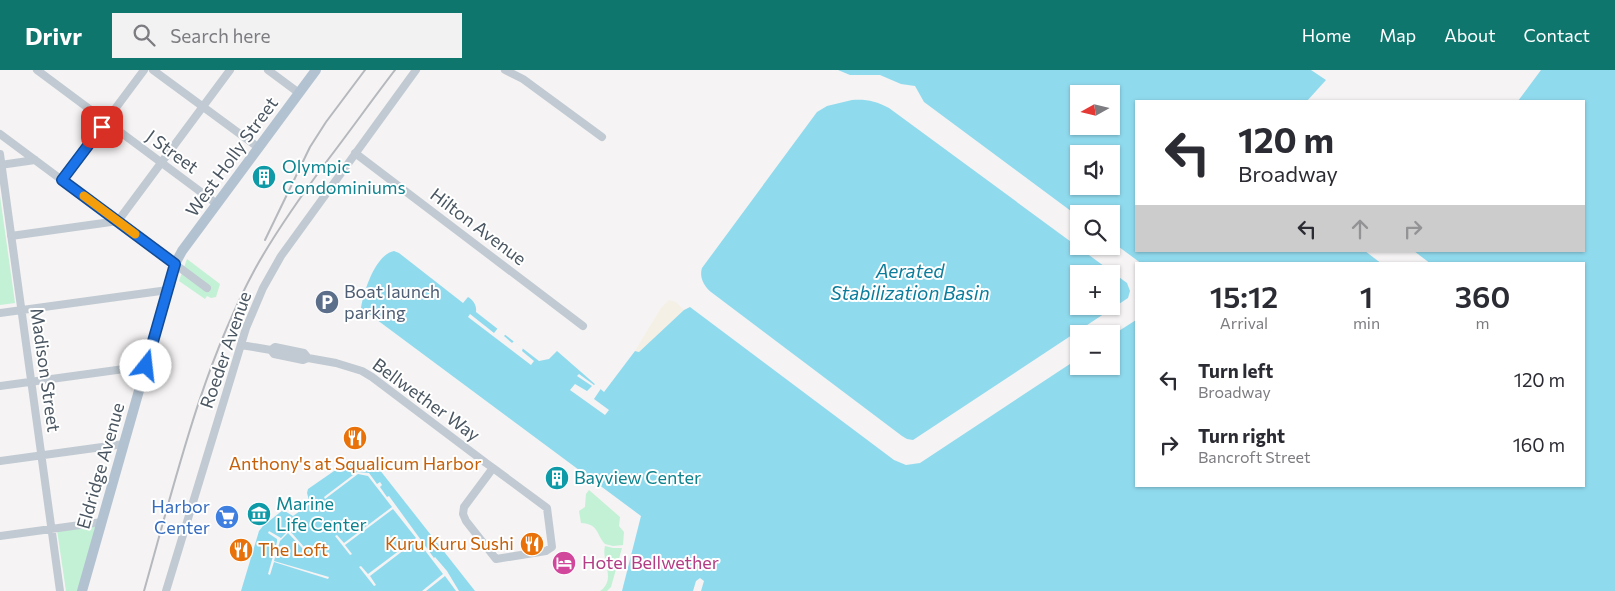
<!DOCTYPE html>
<meta charset="utf-8">
<style>
:root{--surface:#fff;--page:#f2f2f3;--text:#2b2b33;--muted:#7c7c81;--accent:#0f766e}
body{margin:0;font-family:Commissioner,sans-serif;background:var(--page);color:var(--text);height:100vh;display:flex;flex-direction:column;font-size:19px;white-space:nowrap}
*{box-sizing:border-box;margin:0}
p{font-size:16px;color:var(--muted)}
.icon{flex:none;width:28px;height:28px;fill:none;stroke:currentColor;stroke-width:2;stroke-linecap:round;stroke-linejoin:round}
.map{position:relative;flex:1;overflow:hidden}
.sheet{position:absolute;left:1135px;top:192px;width:450px;height:225px;display:flex;flex-direction:column;background:var(--surface);border-radius:0px;box-shadow:0 1px 4px #0004}
.sheet>*{flex:none}
.guide{position:absolute;left:1135px;top:30px;width:450px;height:152px;border-radius:0px;box-shadow:0 1px 4px #0004;background:#fff;color:var(--text);overflow:hidden}
.needle{width:32px;rotate:262deg}
.controls{position:absolute;left:1070px;top:15px;display:grid;gap:10px}
.controls a{display:grid;place-items:center;width:50px;height:50px;border-radius:0px;background:var(--surface);box-shadow:0 1px 4px #0004;font-size:25px}
.pin{position:absolute;display:grid;place-items:center;width:42px;height:42px;color:#fff;margin:-21px;border-radius:10px;box-shadow:0 2px 8px #0006}
.me{position:absolute;width:55px;margin:-28px;rotate:16deg;stroke-linejoin:round;filter:drop-shadow(0 0 4px #0008)}
.turn{display:flex;align-items:center;gap:18px;height:105px;padding:0 20px;font-size:22px}
.turn .icon{width:65px;height:65px;stroke-width:2.5}
.turn b{display:block;font-size:35px;line-height:42px}
.lanes{display:flex;align-items:center;height:48px;padding:0 20px;background:#0003;justify-content:center;gap:25px;direction:ltr}
.lanes .off{opacity:.35}
.eta{display:flex;justify-content:space-evenly;align-items:center;height:85px;text-align:center}
.eta b{font-size:30px;font-weight:600;line-height:35px}
ul{padding:0;list-style:none}
li{display:flex;align-items:center;gap:15px;height:65px;padding:0 20px}
li div{flex:1}
li b{display:block;font-size:19px}
li em{font-style:normal}
header{display:flex;align-items:center;gap:30px;box-sizing:border-box;height:70px;padding:0 25px;background:var(--accent);color:#fff}
header strong{font-size:24px}
nav{display:flex;gap:28px;margin-inline-start:auto;font-size:18px}
.search{width:350px;height:45px;background:var(--page);display:flex;align-items:center;gap:12px;box-sizing:border-box;padding:0 18px;border-radius:0px;color:var(--muted);font-size:19px}
.map>svg:first-child{display:block}
.green{fill:#c3f1d5}
.sand{fill:#f5f0e5}
.water{fill:#90daee;fill-rule:evenodd}
.pier{fill:#f5f3f3}
.lines{fill:none;stroke-linecap:round;stroke-linejoin:round}
.minor{stroke:#c1cad2;stroke-width:8}
.major{stroke:#b3c2d1;stroke-width:10}
.rail{stroke:#b5b8bd;stroke-width:2}
.route-casing{stroke:#114b97;stroke-width:12}
.route{stroke:#1a73e8;stroke-width:9}
.slow{stroke:#f59e0b;stroke-width:9}
.labels{text-anchor:middle;stroke-width:4;stroke-linejoin:round;paint-order:stroke}
.street-label{font-size:18px;fill:#4a5661;stroke:#fff}
.culture-label{font-size:18px;fill:#0d838f;stroke:#fff;text-anchor:start}
.service-label{font-size:18px;fill:#4e5e75;stroke:#fff;text-anchor:start}
.food-label{font-size:18px;fill:#c56008;stroke:#fff}
.shop-label{font-size:18px;fill:#366cbe;stroke:#fff;text-anchor:end}
.hotel-label{font-size:18px;fill:#b23c85;stroke:#fff;text-anchor:start}
.water-label{font-size:19px;font-style:italic;fill:#0c7c9b;stroke:#fff}
</style>
<header>
<strong>Drivr</strong>
<div class="search"><svg class="icon" aria-label="search" viewBox="0 0 24 24"><circle cx="10" cy="10" r="6"/><path d="M15 15l6 6"/></svg>Search here</div>
<nav><a>Home</a><a>Map</a><a>About</a><a>Contact</a></nav>
</header>
<div class="map">
<svg width="1615" height="521" viewBox="0 0 1615 521">
<rect width="100%" height="100%" fill="#f5f3f3"/>
<path class="green" d="M0 126 15 233 0 235Z
M187 189 220 214 216 227 211 228 207 226 205 229 179 211Z
M589 420 620 447 619 456 624 462 623 475 613 476 605 474C596 464 599 454 581 453L579 441 585 437 586 424Z
M97 454 78 521H66L57 460Z
M605 476 613 478H622L611 517 607 521H600C617 509 601 492 605 476Z"/>
<path class="sand" d="M669 230 676 232 684 240 639 282 635 281 661 238Z"/>
<path class="water" d="M838 0H1311L1326 10 1307 31H1136V181H1365L1382 194H1142L1111 171V144H1079V147L924 32 915 16 901 14 880 5H850ZM1079 24H1111V56H1079ZM1079 84H1111V116H1079Z
M1541 0H1615V521H701L704 511 700 508 696 511 693 521H622L641 446 361 238C364 221 375 185 394 181L399 183 463 233 468 227C473 230 477 235 476 242L539 291 549 289 557 281 604 322 635 281 639 282 684 240 690 237 894 390 906 395 920 393 1079 288V296H1111V266L1136 250V416H1584V194H1431L1414 181H1584V31H1518Z
M852 30C866 29 876 31 889 38L1127 213 1130 221 1128 228 913 370 907 369 902 366 711 222C704 216 699 207 702 198L817 42 827 36ZM1079 204H1111V236H1079Z
M350 390 379 399 475 521H241L259 461 263 456 283 440 293 446 310 434 307 423 308 419Z"/>
<path class="pier" d="M470 244 494 263 498 258 506 264 504 266 512 273 514 271 523 278 522 281 534 291 531 295 468 247Z
M579 304 594 315 597 312 602 317 594 329 609 340 605 345 570 320 575 314 587 321 592 316 577 306Z
M357 402 369 403 377 414 380 412 382 415 380 417 387 427 389 426 434 488 435 487 447 501 459 521H456L445 506 426 521H422L443 504 417 470 370 506 376 515 374 516 359 497 361 496 368 504 416 468 393 439 345 475 352 484 350 485 335 466 337 465 344 473 392 437 368 406 358 404 325 429 324 427Z
M289 460 305 478 303 479 288 463 280 471 274 491 329 507 328 509 274 492 270 505 268 504 277 472V469L268 463 269 461 281 468Z"/>
<g class="lines">
<path class="minor" d="M37 0 217 134
M153 0 259 78
M268 0 299 23
M505 0 523 9 602 67
M0 64 207 218
M355 83 583 256
M0 84 60 521
M0 95 35 90
M62 110 144 0
M11 166 118 151 230 0
M0 243 168 220
M241 275 271 280 275 277 304 283 308 288
M271 280 274 284 303 290 308 288 336 293 362 301 372 307 486 393 493 398 547 438 552 477 546 481 496 489 466 451 463 444 464 437 493 398
M0 316 146 296
M0 391 124 374
M0 466 102 452
M166 521 246 258 263 218 281 186 416 0"/>
<path class="major" d="M82 521 175 194 182 181 316 0"/>
<path class="rail" d="M265 170 310 77 326 52 365 0
M144 521C175 412 201 299 255 199 276 161 301 126 327 91 350 61 372 30 395 0"/>
</g>
<g class="lines">
<g class="route-casing">
<path id="route" d="M102 57 62 110 175 194 146 296"/>
</g>
<use href="#route" class="route"/>
<path class="slow" d="M84 126 135 164"/>
</g>
<defs>
<g id="building-disc" transform="scale(1.25)"><circle r="9.5" fill="#0f9aa8" stroke="#fff"/><path d="M-4-6H4V6H1V3H-1V6H-4ZM-2.5-4.3h1.7v1.8h-1.7ZM.8-4.3h1.7v1.8H.8ZM-2.5-1h1.7V.8h-1.7ZM.8-1h1.7V.8H.8Z" fill="#fff"/></g>
<g id="parking-disc" transform="scale(1.25)"><circle r="9.5" fill="#5c6f8a" stroke="#fff"/><path d="M-3.5-5.5H1a3.5 3.5 0 0 1 0 7H-1V5.5H-3.5ZM-1-3.4V-.6H.8a1.4 1.4 0 0 0 0-2.8Z" fill="#fff"/></g>
<g id="restaurant-disc" transform="scale(1.25)"><circle r="9.5" fill="#e8710a" stroke="#fff"/><path d="M-5-6h1v4h1v-4h1v4h1v-4h1v5L-1.5 .5V6h-2V.5L-5-1ZM5-6V6H3V1.5H1.5Q1.5-4 5-6Z" fill="#fff"/></g>
<g id="museum-disc" transform="scale(1.25)"><circle r="9.5" fill="#0f9aa8" stroke="#fff"/><path d="M0-6L6-3V-2H-6V-3ZM-5-1h2V3h-2ZM-1-1h2V3h-2ZM3-1h2V3H3ZM-6 4H6V6H-6Z" fill="#fff"/></g>
<g id="supermarket-disc" transform="scale(1.25)"><circle r="9.5" fill="#3f7fe0" stroke="#fff"/><path d="M-6-5.5h2.5l.6 2H6L4.5 2H-2.5L-4.4-4H-6ZM-1.5 3.2a1.3 1.3 0 1 0 .1 0ZM3 3.2a1.3 1.3 0 1 0 .1 0Z" fill="#fff"/></g>
<g id="hotel-disc" transform="scale(1.25)"><circle r="9.5" fill="#d1479c" stroke="#fff"/><path d="M-6-4.5h1.5V1H6V5H4.5V3h-9V5H-6ZM-4 0a1.8 1.8 0 1 1 3.6 0ZM.5 0V-2.5h3Q6-2.5 6 0Z" fill="#fff"/></g>
</defs>
<g fill-rule="evenodd">
<use href="#building-disc" x="264" y="107"/>
<use href="#parking-disc" x="327" y="232"/>
<use href="#restaurant-disc" x="355" y="368"/>
<use href="#building-disc" x="557" y="408"/>
<use href="#museum-disc" x="259" y="444"/>
<use href="#supermarket-disc" x="227" y="447"/>
<use href="#restaurant-disc" x="532" y="474"/>
<use href="#restaurant-disc" x="241" y="480"/>
<use href="#hotel-disc" x="564" y="493"/>
</g>
<g class="labels">
<g class="street-label">
<text transform="translate(172 82) rotate(36)" y="6">J Street</text>
<text transform="translate(232 87) rotate(-54)" y="6">West Holly Street</text>
<text transform="translate(478 157) rotate(37)" y="6">Hilton Avenue</text>
<text transform="translate(226 280) rotate(-71)" y="6">Roeder Avenue</text>
<text transform="translate(45 300) rotate(82)" y="6">Madison Street</text>
<text transform="translate(426 330) rotate(36)" y="6">Bellwether Way</text>
<text transform="translate(101 396) rotate(-74)" y="6">Eldridge Avenue</text>
</g>
<g class="culture-label">
<text x="282" y="103">Olympic<tspan x="282" dy="21">Condominiums</tspan></text>
<text x="574" y="414">Bayview Center</text>
<text x="276" y="440">Marine<tspan x="276" dy="21">Life Center</tspan></text>
</g>
<g class="service-label">
<text x="344" y="228">Boat launch<tspan x="344" dy="21">parking</tspan></text>
</g>
<g class="food-label">
<text x="355" y="400">Anthony's at Squalicum Harbor</text>
<text x="514" y="480" text-anchor="end">Kuru Kuru Sushi</text>
<text x="258" y="486" text-anchor="start">The Loft</text>
</g>
<g class="shop-label">
<text x="210" y="443">Harbor<tspan x="210" dy="21">Center</tspan></text>
</g>
<g class="hotel-label">
<text x="582" y="499">Hotel Bellwether</text>
</g>
<g class="water-label">
<text x="910" y="208">Aerated<tspan x="910" dy="22">Stabilization Basin</tspan></text>
</g>
</g>
</svg>
<div class="controls">
<a><svg class="needle" viewBox="-14 -14 28 28"><path d="M0-13l5 13h-10z" fill="#e53935"/><path d="M0 13l5-13h-10z" fill="#7c7c81"/></svg></a>
<a><svg class="icon" aria-label="sound" viewBox="0 0 24 24"><path d="M4 9h4l5-4v14l-5-4H4zM17 9q2 3 0 6"/></svg></a>
<a><svg class="icon" aria-label="search" viewBox="0 0 24 24"><circle cx="10" cy="10" r="6"/><path d="M15 15l6 6"/></svg></a>
<a>+</a>
<a>−</a>
</div>
<div class="pin" style="left:102px;top:57px;background:#d93025"><svg class="icon" aria-label="arrive" viewBox="0 0 24 24"><path d="M6 21V4h12l-3 4 3 4H6"/></svg></div>
<svg class="me" style="left:146px;top:296px" viewBox="-20 -20 40 40"><circle r="19" fill="#fff"/><path d="M0-13L10 11 0 6-10 11z" fill="#1a73e8"/></svg>
<div class="guide">
<div class="turn"><svg class="icon" aria-label="left" viewBox="0 0 24 24"><path d="M17 20v-9H6M10 6l-5 5 5 5"/></svg><div><b>120 m</b>Broadway</div></div>
<div class="lanes"><svg class="icon" aria-label="left" viewBox="0 0 24 24"><path d="M17 20v-9H6M10 6l-5 5 5 5"/></svg><svg class="icon off" aria-label="ahead" viewBox="0 0 24 24"><path d="M12 20V5M6 11l6-6 6 6"/></svg><svg class="icon off" aria-label="right" viewBox="0 0 24 24"><path d="M7 20v-9h11M14 6l5 5-5 5"/></svg></div>
</div>
<section class="sheet">
<div class="eta">
<div><b>15:12</b><p>Arrival</p></div>
<div><b>1</b><p>min</p></div>
<div><b>360</b><p>m</p></div>
</div>
<ul>
<li><svg class="icon" aria-label="left" viewBox="0 0 24 24"><path d="M17 20v-9H6M10 6l-5 5 5 5"/></svg><div><b>Turn left</b><p>Broadway</p></div><em>120 m</em></li>
<li><svg class="icon" aria-label="right" viewBox="0 0 24 24"><path d="M7 20v-9h11M14 6l5 5-5 5"/></svg><div><b>Turn right</b><p>Bancroft Street</p></div><em>160 m</em></li>
</ul>
</section>
</div>
